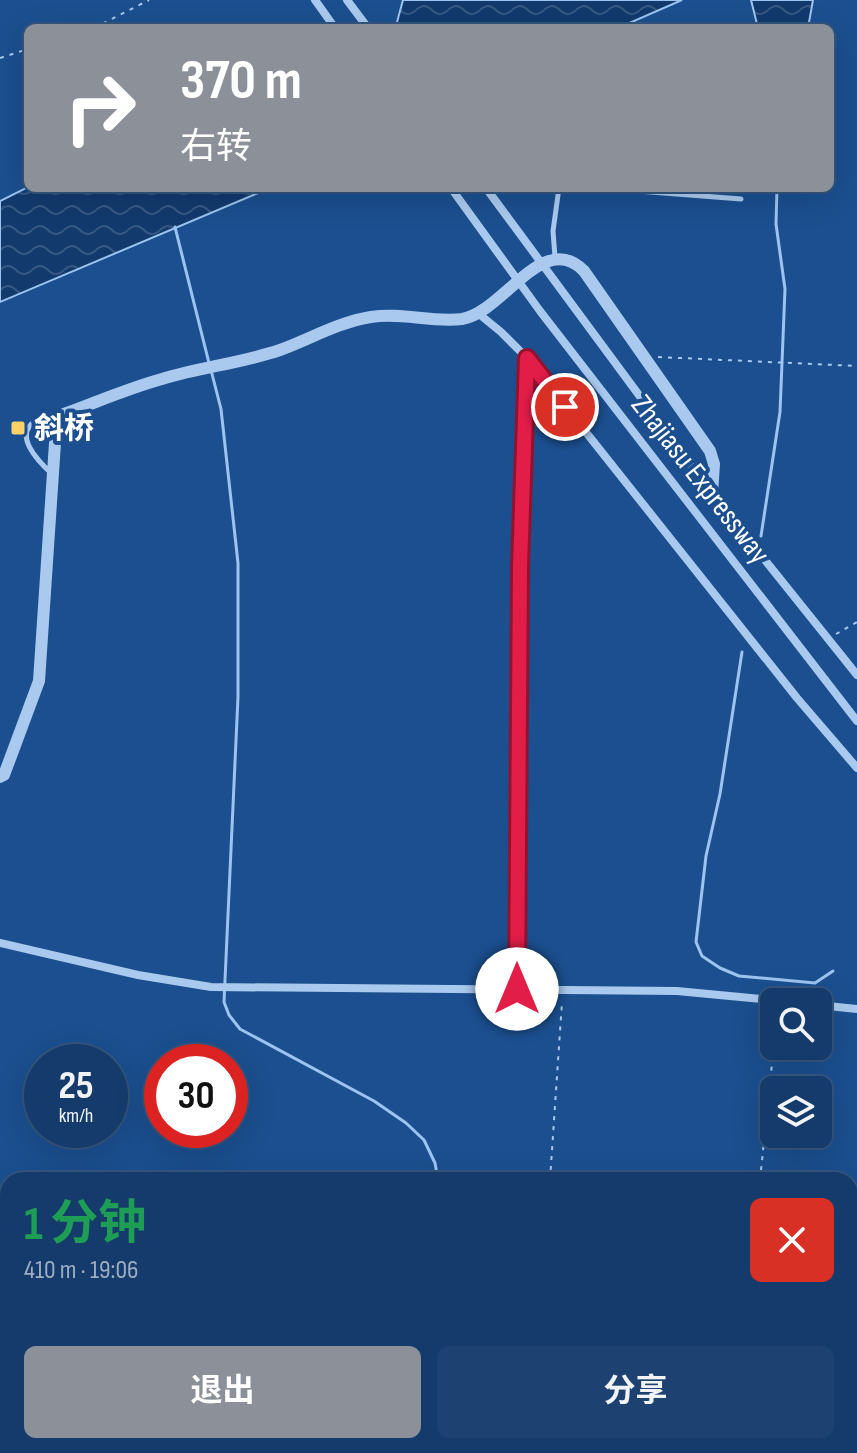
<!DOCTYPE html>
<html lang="zh">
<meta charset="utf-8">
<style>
:root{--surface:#143b6b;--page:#1d4271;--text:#f1f3f6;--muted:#9dadc1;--line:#33557e;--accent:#8c9099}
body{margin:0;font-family:"Sofia Sans Condensed","Noto Sans SC",sans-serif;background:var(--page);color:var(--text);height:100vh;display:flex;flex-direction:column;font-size:30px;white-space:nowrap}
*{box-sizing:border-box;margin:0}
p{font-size:26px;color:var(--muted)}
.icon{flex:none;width:44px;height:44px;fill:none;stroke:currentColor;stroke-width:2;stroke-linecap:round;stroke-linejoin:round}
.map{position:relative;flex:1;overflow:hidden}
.side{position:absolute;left:0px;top:1172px;width:858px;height:282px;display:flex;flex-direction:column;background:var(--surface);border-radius:24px 24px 0 0;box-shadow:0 8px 32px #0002,0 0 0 2px var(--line)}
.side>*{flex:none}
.hud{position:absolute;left:24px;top:24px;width:810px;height:168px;border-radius:12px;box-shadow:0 8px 32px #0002,0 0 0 2px var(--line);background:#8c9099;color:#fff;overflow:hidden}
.controls{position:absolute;left:760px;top:988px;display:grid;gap:16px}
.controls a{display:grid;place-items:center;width:72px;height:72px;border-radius:12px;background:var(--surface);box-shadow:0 8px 32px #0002,0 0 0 2px var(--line);font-size:40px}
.speed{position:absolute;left:24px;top:1044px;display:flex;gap:16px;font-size:40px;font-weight:700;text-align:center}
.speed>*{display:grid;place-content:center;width:104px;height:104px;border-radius:50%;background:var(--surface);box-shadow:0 8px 32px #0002,0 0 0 2px var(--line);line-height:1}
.speed small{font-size:20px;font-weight:400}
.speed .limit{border:12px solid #d22;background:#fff;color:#111}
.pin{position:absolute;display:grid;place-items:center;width:68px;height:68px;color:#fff;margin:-34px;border:4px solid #fff;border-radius:50%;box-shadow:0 2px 8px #0007}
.me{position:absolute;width:88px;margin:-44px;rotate:0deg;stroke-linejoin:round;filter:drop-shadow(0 0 6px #0008)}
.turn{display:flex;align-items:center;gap:28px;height:168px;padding:0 24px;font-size:36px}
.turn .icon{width:104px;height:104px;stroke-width:2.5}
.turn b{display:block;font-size:56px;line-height:68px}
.round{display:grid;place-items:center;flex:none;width:84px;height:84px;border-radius:12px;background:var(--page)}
.head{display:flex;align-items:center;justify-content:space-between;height:136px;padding:0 24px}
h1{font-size:48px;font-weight:700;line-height:60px;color:#1e9e55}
.cta{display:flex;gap:16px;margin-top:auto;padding:16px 24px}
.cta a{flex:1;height:92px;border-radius:12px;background:var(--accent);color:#fff;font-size:32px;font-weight:700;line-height:92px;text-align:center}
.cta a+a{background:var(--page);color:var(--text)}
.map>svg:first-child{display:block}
.water{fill:url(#water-waves);stroke:#9cc4f0;stroke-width:2}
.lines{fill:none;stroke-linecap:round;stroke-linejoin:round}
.stream{stroke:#9cc4f0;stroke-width:3}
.path{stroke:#a9c9ee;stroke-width:2;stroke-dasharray:4 6;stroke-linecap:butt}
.service{stroke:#a9c9ee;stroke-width:5}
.minor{stroke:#a9c9ee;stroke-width:8}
.tertiary{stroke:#a9c9ee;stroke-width:12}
.route-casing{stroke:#92132f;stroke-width:20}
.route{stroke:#e11d48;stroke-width:14}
.poi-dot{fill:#ffd166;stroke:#1b4f8f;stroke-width:3}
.labels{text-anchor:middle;stroke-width:8;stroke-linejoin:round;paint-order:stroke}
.poi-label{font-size:30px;font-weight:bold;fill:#fff;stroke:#1b4f8f;text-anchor:start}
.street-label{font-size:30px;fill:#fff;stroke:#1b4f8f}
</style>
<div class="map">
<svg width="857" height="1453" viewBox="0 0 857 1453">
<defs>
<pattern id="water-waves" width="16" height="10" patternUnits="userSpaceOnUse" patternTransform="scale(2)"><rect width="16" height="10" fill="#123a6d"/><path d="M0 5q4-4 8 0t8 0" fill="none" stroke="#365883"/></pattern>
</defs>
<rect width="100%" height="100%" fill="#1b4f8f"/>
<path class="water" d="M403 0H682L618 28H393L396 26Z
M751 0H813L808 28H758Z
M28 187V188H270L0 302V201Z"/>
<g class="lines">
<path class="stream" d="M175 227 209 363
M211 370 221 409 238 563V697L224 1002 229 1015 240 1029 374 1101 406 1123 424 1140 435 1163 438 1180
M761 536 780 412 785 289 776 224 777 188
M742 652 720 794 706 856 696 942 702 956 720 968 739 976 815 983 833 971
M408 1453 410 1446"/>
<path class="path" d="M94 28 149 0
M0 58 28 49
M658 357 857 366
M836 634 857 622
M550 1180 562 1002
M760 1180 774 1044
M737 1453V1446"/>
<path class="service" d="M599 188 741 199
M555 257 553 231 559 188
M52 474C39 462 11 434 37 420 44 416 56 416 63 414"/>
<path class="minor" d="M315 0 335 28
M347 0 368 28
M451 188 540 311 857 721
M486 188 712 494 857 675
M479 314 501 332 527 358 797 698 857 768
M0 943 138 975 211 987 677 991 794 1002
M517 989 520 567 527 358
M818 1005 857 1009"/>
<path class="tertiary" d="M0 777 4 775 39 681 55 443 64 414C97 402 129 388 162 379 201 367 242 363 280 350 310 339 339 322 371 317 402 312 432 323 462 319 504 312 543 229 584 271L710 451 714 464 712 494
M0 1292 8 1397
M12 1446V1453"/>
</g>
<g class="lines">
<g class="route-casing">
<path id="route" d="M517 989 520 567 527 358 565 407"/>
</g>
<use href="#route" class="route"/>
</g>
<rect class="poi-dot" x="10" y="420" width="16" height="16" rx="4"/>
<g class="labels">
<g class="poi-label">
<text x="34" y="438">斜桥</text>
</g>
<g class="street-label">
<text transform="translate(701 479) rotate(52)" y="10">Zhajiasu Expressway</text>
</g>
</g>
</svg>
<div class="controls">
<a><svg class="icon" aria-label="search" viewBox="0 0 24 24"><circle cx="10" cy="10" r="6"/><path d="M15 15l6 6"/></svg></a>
<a><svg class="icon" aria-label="layers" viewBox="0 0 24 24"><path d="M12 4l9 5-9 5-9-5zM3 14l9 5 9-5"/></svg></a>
</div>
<div class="speed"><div>25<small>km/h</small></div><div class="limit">30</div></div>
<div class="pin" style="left:565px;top:407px;background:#d93025"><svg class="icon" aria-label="arrive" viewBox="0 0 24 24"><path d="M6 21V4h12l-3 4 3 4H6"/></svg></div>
<svg class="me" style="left:517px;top:989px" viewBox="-20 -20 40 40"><circle r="19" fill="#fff"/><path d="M0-13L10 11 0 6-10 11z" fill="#e11d48"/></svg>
<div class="hud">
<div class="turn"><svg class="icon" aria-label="right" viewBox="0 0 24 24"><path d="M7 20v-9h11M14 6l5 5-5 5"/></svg><div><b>370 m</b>右转</div></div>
</div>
<section class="side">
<div class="head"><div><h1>1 分钟</h1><p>410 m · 19:06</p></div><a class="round" style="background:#d93025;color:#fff"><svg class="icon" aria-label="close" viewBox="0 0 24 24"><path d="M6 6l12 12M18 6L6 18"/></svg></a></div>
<div class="cta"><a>退出</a><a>分享</a></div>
</section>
</div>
